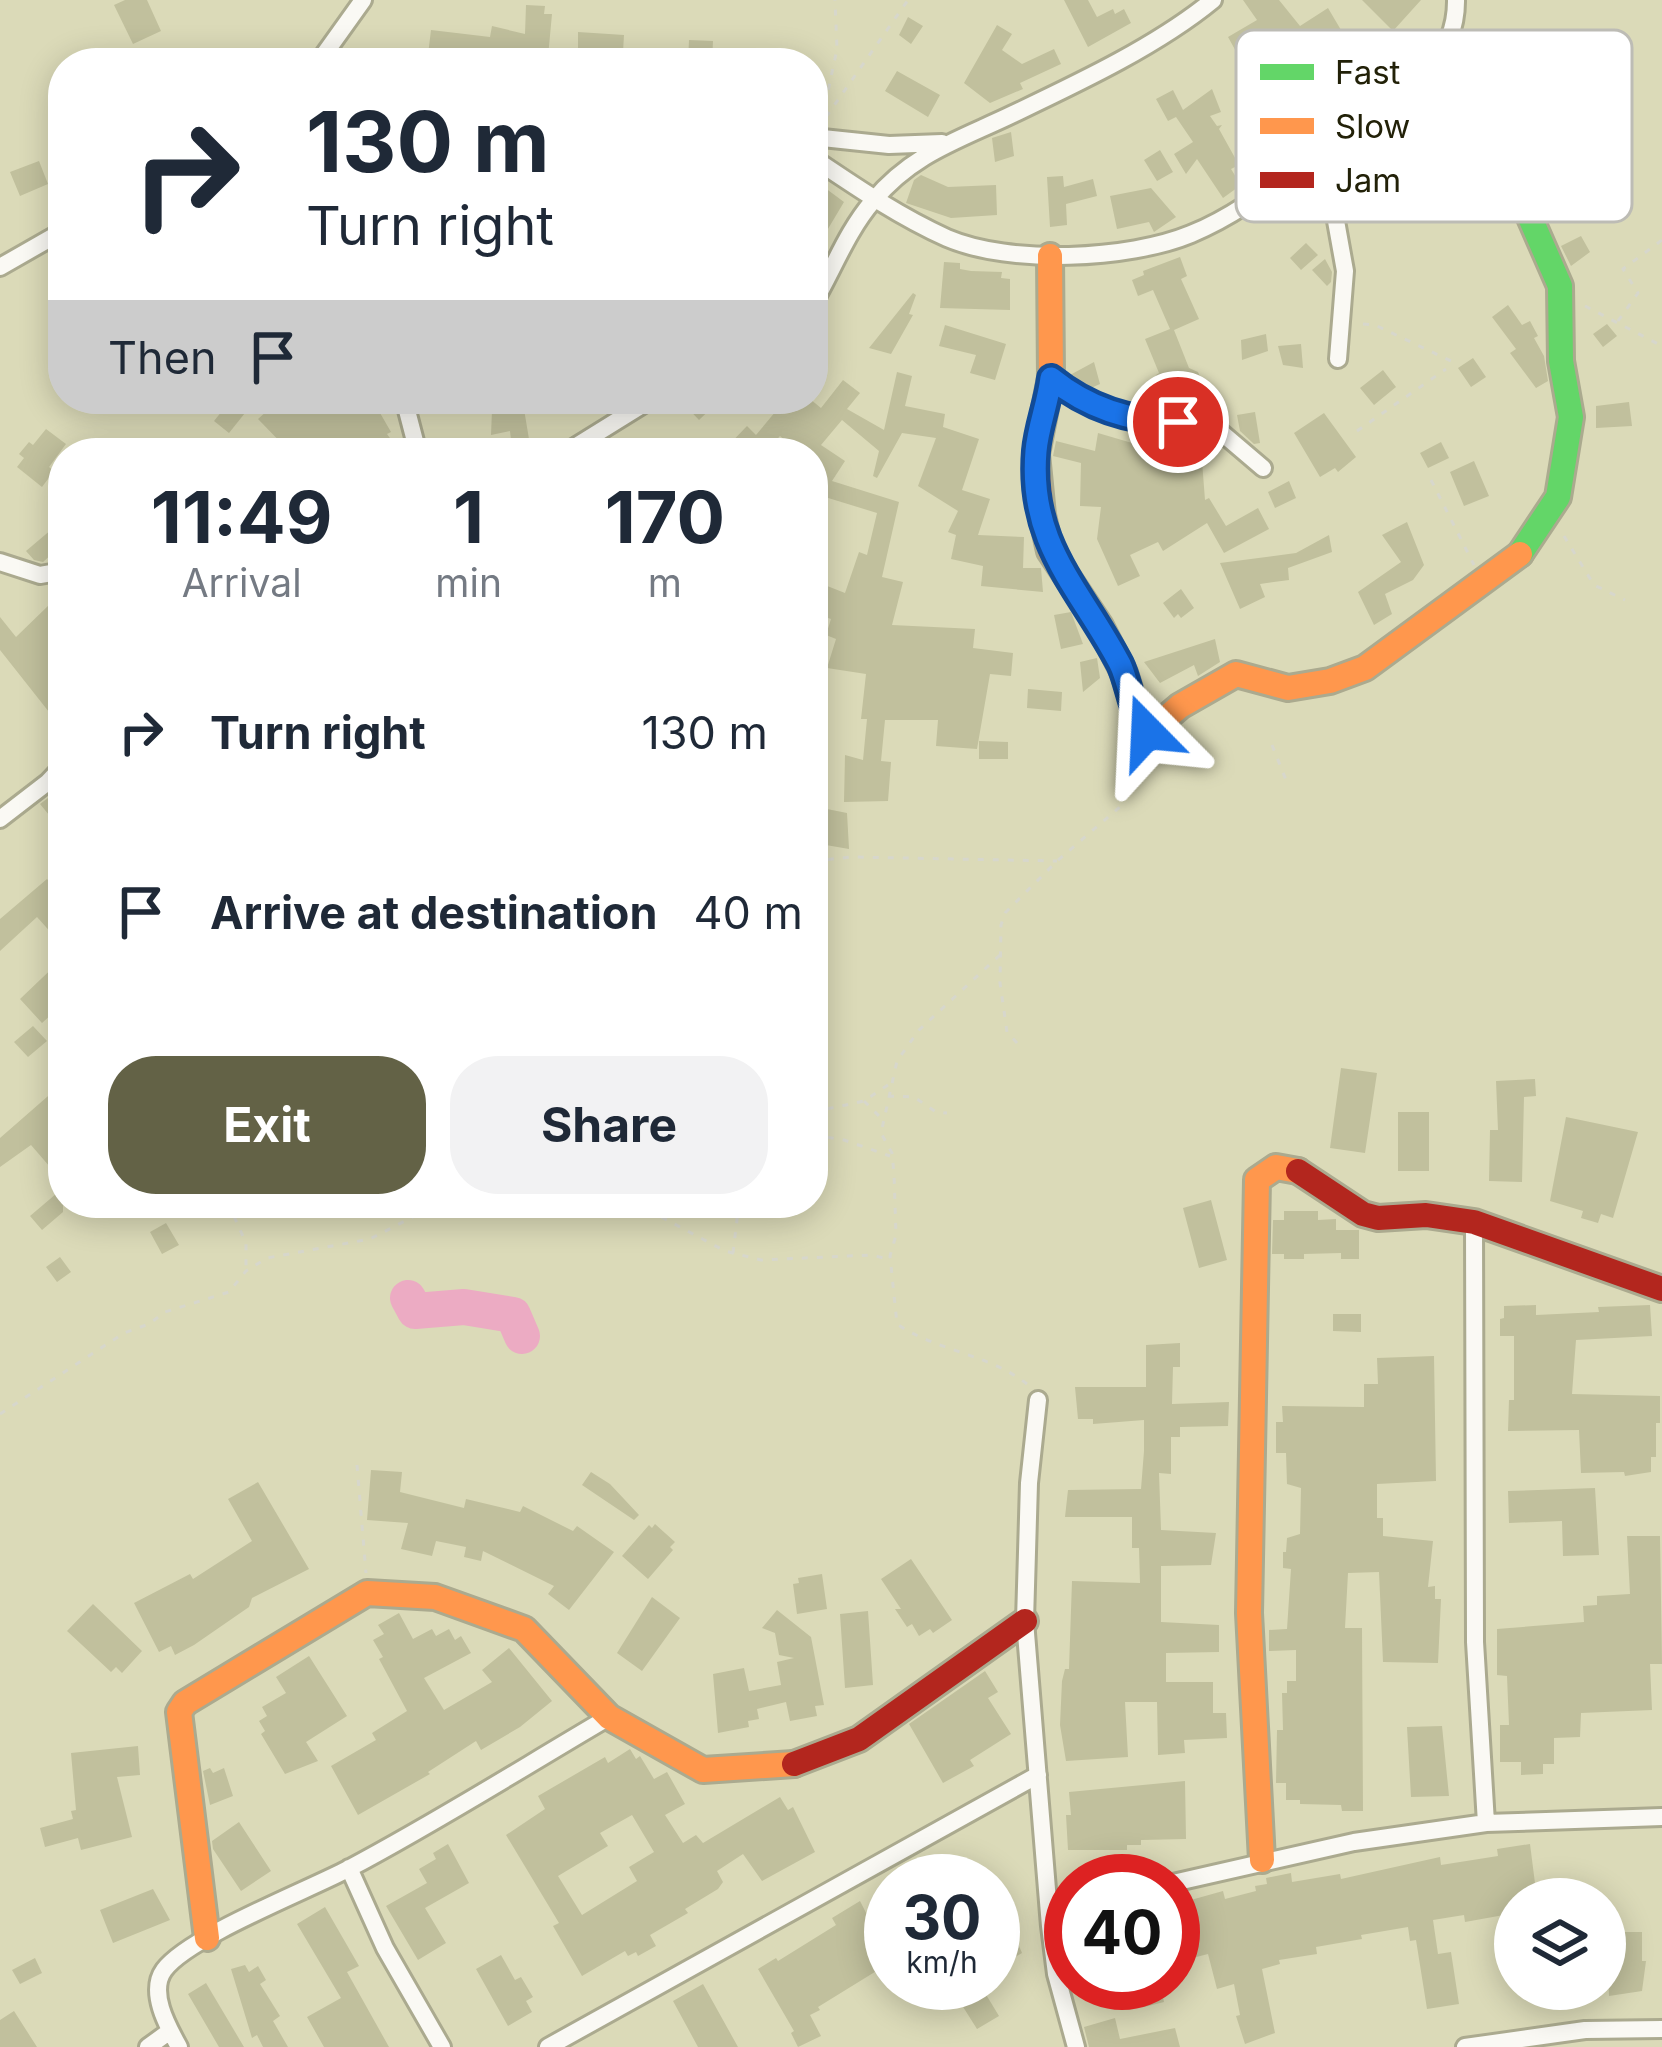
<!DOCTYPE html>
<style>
:root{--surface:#fff;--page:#f2f2f3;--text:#1f2937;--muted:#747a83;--accent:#636246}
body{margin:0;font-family:Inter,sans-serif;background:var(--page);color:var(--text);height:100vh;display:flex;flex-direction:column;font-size:45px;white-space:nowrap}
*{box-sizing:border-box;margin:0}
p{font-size:39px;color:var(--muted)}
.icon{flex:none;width:66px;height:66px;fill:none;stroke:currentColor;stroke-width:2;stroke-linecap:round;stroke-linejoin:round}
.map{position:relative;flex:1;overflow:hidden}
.sheet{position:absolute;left:48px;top:438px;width:780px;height:780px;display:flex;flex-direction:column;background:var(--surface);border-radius:48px;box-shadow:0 6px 30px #0003}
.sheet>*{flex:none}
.hud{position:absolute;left:48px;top:48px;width:780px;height:366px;border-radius:48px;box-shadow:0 6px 30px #0003;background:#fff;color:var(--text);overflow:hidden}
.fabs{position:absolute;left:1494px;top:1878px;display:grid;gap:24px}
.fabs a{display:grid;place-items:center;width:132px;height:132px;border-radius:50%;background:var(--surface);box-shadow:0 6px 30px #0003;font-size:60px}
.speed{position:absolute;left:864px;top:1854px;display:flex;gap:24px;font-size:60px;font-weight:700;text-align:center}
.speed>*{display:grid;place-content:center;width:156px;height:156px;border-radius:50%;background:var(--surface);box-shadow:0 6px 30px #0003;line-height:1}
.speed small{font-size:30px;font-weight:400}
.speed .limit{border:18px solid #d22;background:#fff;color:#111}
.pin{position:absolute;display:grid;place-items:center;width:102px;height:102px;color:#fff;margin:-51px;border:6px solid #fff;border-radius:50%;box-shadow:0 3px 12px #0007}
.me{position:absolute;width:132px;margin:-66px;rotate:339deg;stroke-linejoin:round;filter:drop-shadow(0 0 9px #0008)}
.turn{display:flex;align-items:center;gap:42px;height:252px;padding:0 60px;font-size:54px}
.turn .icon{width:156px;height:156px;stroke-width:2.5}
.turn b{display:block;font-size:84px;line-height:102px}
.then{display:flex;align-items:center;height:114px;padding:0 60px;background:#0003;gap:24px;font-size:45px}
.eta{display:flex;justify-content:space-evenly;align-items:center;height:204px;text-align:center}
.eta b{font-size:72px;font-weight:700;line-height:84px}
.button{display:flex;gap:24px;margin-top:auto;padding:24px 60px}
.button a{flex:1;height:138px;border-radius:48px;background:var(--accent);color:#fff;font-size:48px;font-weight:700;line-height:138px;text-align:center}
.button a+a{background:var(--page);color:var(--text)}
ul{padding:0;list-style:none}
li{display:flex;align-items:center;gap:36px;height:180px;padding:0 60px}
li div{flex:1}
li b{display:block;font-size:45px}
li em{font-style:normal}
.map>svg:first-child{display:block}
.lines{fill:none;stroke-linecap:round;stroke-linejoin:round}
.river{stroke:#ecabc3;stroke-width:36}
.building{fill:#c1c09d;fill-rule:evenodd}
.street-casing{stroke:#abaa8f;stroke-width:22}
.fast-casing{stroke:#abaa8f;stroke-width:30}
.slow-casing{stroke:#abaa8f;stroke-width:30}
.jam-casing{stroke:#abaa8f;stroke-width:30}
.path{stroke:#d7d7cc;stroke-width:3;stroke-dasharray:6 9;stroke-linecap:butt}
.street{stroke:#faf9f4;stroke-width:16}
.fast{stroke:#63d668;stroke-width:24}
.slow{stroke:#ff974d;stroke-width:24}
.jam{stroke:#b3261e;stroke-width:24}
.route-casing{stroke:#114b97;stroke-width:30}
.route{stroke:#1a73e8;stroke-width:21}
.key{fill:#fff;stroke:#bdbcb5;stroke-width:3}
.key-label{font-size:33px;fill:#222108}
</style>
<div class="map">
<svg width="1662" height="2047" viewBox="0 0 1662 2047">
<rect width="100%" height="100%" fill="#dbdab8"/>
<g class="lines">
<path class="river" d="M408 1298 415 1311 464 1307 513 1315 522 1336"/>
</g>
<path class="building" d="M125 0H147L161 31 133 44 114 5Z
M1064 0H1088L1097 17 1113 9 1115 14 1124 9 1131 23 1088 47Z
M1243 0H1279L1300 26 1328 8 1341 30 1289 59 1272 34 1238 55 1228 37 1257 20Z
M1362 0H1421L1393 31Z
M526 5 545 6 544 14H552L548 57 504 51V63H427L431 30 490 37 492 26 525 34Z
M908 17 923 26 911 44 899 35Z
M997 25 1012 34 1002 50 1022 64 1054 49 1061 64 1020 83 1023 89 990 103 964 83Z
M578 32 624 35 623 52 578 49Z
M689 40 713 41 712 63H688Z
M897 71 940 95 928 117 885 91Z
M1212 89 1221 112 1210 116 1217 126 1222 125 1219 129 1239 165 1231 169 1241 185 1223 198 1197 159 1186 174 1174 154 1193 142 1176 117 1168 121 1156 99 1173 90 1183 110Z
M1011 132 1014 156 995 162 992 138Z
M1160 150 1173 172 1157 181 1144 160Z
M39 161 48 184 20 196 10 172Z
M921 175 948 187 996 185 997 215 951 218 906 203 914 180Z
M1063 176 1064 187 1093 179 1097 196 1066 204 1067 225 1050 227 1047 177Z
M813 179 844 202 813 254Z
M1151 188 1176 217 1154 232 1149 222 1117 229 1110 196Z
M1297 193 1308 212 1285 223 1279 211Z
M1581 236 1590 252 1571 266 1561 246Z
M1306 243 1318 255 1301 270 1290 258Z
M1180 257 1187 276 1181 279 1199 319 1174 330 1189 368 1198 372 1207 393 1175 409 1156 375 1159 373 1145 339 1170 329 1153 290 1138 296 1132 280 1144 275 1143 271Z
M1325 259 1332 272 1331 282 1327 286 1312 270Z
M944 262 960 263V269L971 271 1002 272 1001 278 1010 279V310L940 308Z
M913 293 916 295 909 314 913 315 891 354 869 348Z
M1508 305 1522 325 1530 321 1538 336 1534 338 1544 356 1548 381 1536 388 1510 353 1516 349 1492 317Z
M1607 324 1617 336 1603 347 1593 334Z
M945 325 1006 344 995 380 970 373 976 355 939 346Z
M1266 334 1268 351 1242 360 1241 340Z
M1301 344 1303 368 1283 365 1278 346Z
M1473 358 1486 377 1471 387 1458 368Z
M1094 362 1100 384 1091 388 1070 375Z
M1383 370 1396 387 1374 405 1360 388Z
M897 372 912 376 905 406 945 414 943 427 979 439 962 490 990 499 978 535 1024 537 1023 568H1041L1043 592 981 586 983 566 951 559 956 535 948 532 958 511 918 486 936 438 902 433 877 478 873 476 879 451 842 420 821 445 845 461 832 481 899 502 882 577 903 582 892 625 975 629 973 648 1013 653 1011 676 990 674 977 749 936 746 938 720H885L881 761 891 762 888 801 844 802 845 755 863 760 867 719H861L866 674 827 668 836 639 826 635 831 619 813 613V591L817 582 845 593 859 552 867 555 877 513 825 497 813 512V453H800L780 436 769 448 775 453H721L747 426 756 435 786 399H810L821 408 843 380 860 393 847 409 884 430Z
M204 399H238L249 408 229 433 214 421 222 411Z
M280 399H372L391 432 387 434 392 441 372 453H291L258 419Z
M679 399H721L699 420Z
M1629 402 1632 426 1596 428V406Z
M524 409 529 439 511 440 510 431 491 435 492 410Z
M1255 412 1260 443 1254 444 1240 431 1237 415Z
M1324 413 1356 457 1338 472 1335 468 1320 477 1294 433Z
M46 429 66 444 49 467 54 471 42 487 17 467 24 458 19 454 29 442 33 445Z
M1132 431 1180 448 1184 463 1202 461 1205 500 1209 498 1226 526 1258 508 1269 529 1224 553 1207 523 1163 551 1158 542 1130 555 1140 576 1118 586 1097 539 1101 507 1080 506 1081 463 1053 456 1056 441 1095 451 1098 433 1132 443Z
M1441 442 1449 458 1428 468 1420 453Z
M1474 461 1489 496 1464 506 1450 472Z
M1289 481 1296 498 1275 508 1268 492Z
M1407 522 1424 565 1413 580 1385 594 1392 614 1374 625 1358 592 1401 562 1382 535Z
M52 529 63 544 43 562 34 560 26 551Z
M1329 535 1332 552 1288 568 1289 580 1260 584 1265 597 1240 609 1220 563 1296 553Z
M1181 589 1194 608 1181 618 1178 614 1174 618 1163 603Z
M50 604 63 618V698L49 712 0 650V617L16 637Z
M1071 612 1083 644 1061 649 1054 615Z
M1215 639 1220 662 1198 676 1194 665 1160 683 1144 662Z
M1097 658 1100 678 1083 692 1080 662Z
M1028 689 1062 692 1061 711 1027 708Z
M979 741 1008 742V759H979Z
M56 792 63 801V832L40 804Z
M822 808 847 813 849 849 820 844Z
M63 874V946L37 917 0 951V919L47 879 51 883Z
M63 958V1004L42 1023 20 999Z
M33 1026 47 1041 28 1057 14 1042Z
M1341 1068 1377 1073 1365 1153 1330 1148Z
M1535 1079 1536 1096 1524 1097 1522 1182 1489 1181 1490 1130H1498L1496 1081Z
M63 1083V1182L31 1145 0 1167V1138Z
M1398 1112H1429V1171H1398Z
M1566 1117 1638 1132 1613 1218 1601 1214 1598 1223 1581 1218 1583 1211 1550 1201Z
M63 1188V1212L42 1230 30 1216Z
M1211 1200 1227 1260 1199 1268 1183 1208Z
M1284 1211H1318V1220L1336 1219V1230H1359V1259H1341V1253L1304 1254V1259H1284V1254H1272L1273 1220H1284Z
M166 1223 179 1245 162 1254 150 1232Z
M60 1257 71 1272 57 1282 46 1267Z
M1536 1305V1315L1599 1312 1598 1307 1650 1305 1652 1336 1576 1340 1572 1394 1660 1396V1423H1656V1457H1651V1472L1625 1476 1624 1472 1581 1473 1579 1430 1508 1431 1509 1400H1514V1336H1500V1319L1504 1318V1306Z
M1333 1314H1361V1332L1333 1331Z
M1180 1343V1367H1173L1172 1404 1229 1402 1228 1426 1180 1427V1437H1171V1474L1159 1473 1161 1530 1216 1533 1211 1565 1161 1566V1622L1219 1625V1652L1166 1653V1682H1213V1713H1226L1227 1738 1184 1740 1185 1753 1158 1755 1157 1702H1125L1128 1757 1066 1761 1060 1725 1062 1681 1065 1669H1069L1072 1581 1140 1583 1139 1548H1132V1517H1065L1068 1490 1141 1489 1144 1451V1420L1093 1424V1419H1078L1075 1387H1146V1345Z
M1434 1356 1436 1481 1377 1484V1518H1383V1536L1433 1541 1428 1587 1435 1586V1599H1441L1438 1663 1383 1662 1379 1572 1348 1573 1345 1628H1362L1363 1811H1342L1341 1805 1300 1804V1800H1286V1783H1276L1277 1730H1283L1282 1693H1287V1681H1296V1650L1269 1651V1630L1287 1629 1291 1569 1283 1568V1552H1286L1287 1538 1300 1534 1301 1488 1287 1484 1286 1453H1276V1422H1283L1282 1406 1364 1407V1384H1378L1377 1358Z
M371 1470 402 1472 400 1492 464 1508 466 1499 520 1512 523 1506 573 1531 577 1526 614 1552 569 1610 548 1594 554 1586 483 1551 481 1561 464 1557 466 1547 436 1541 432 1556 401 1549 408 1523 367 1520Z
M591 1472 610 1484 639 1515 634 1520 582 1485Z
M258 1482 309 1569 252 1598 249 1607 194 1645 175 1655 171 1646 159 1652 134 1603 190 1574 193 1579 252 1541 228 1499Z
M1595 1488 1599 1555 1563 1556 1562 1521 1509 1523 1508 1491Z
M655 1524 675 1542 670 1547 673 1550 648 1579 622 1556 649 1525 652 1528Z
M1627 1536H1660L1662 1664H1650L1652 1710 1581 1713 1580 1737 1554 1738V1764H1543V1774L1521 1775V1762H1500V1725H1509L1507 1676 1497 1675V1629L1584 1622 1583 1606 1597 1605V1596L1630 1594Z
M911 1559 952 1620 933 1633 930 1629 919 1636 912 1624 907 1627 895 1609H901L881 1579Z
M822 1574 827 1609 797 1614 793 1584 799 1583 798 1578Z
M652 1597 680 1618 642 1671 617 1653Z
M93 1604 142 1651 122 1673 116 1667 111 1672 67 1631Z
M777 1610 811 1637 824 1705 815 1706 817 1716 790 1721 786 1702 757 1709 759 1719 748 1721 749 1727 718 1733 713 1674 744 1668 749 1691 781 1685 777 1662 794 1658 779 1655 775 1633 762 1628Z
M868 1611 873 1685 845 1688 840 1614Z
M399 1613 413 1639 432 1629 436 1636 449 1629 455 1640 461 1636 471 1653 424 1678 444 1710 492 1682 482 1670 509 1648 552 1701 520 1727 481 1750 476 1741 428 1772 430 1774 358 1815 331 1766 376 1740 372 1733 407 1711 379 1659 383 1657 373 1640 384 1634 378 1625Z
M309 1656 347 1716 306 1742 318 1761 285 1774 261 1734 265 1731 259 1721 267 1716 262 1707 286 1693 276 1677Z
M985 1671 998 1692 988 1698 1011 1734 970 1760 974 1766 943 1783 909 1724Z
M1442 1726 1449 1796 1411 1797 1407 1727Z
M138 1746 140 1775 117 1777 132 1837 81 1850 78 1838 45 1847 40 1828 73 1819 71 1811 76 1810 71 1753Z
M630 1749 636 1759 640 1756 654 1779 667 1772 685 1804 665 1815 683 1843 696 1835 703 1843 780 1797 788 1810 793 1807 815 1852 762 1881 743 1854 717 1871 723 1882 718 1889 685 1909 688 1913 650 1935 656 1946 638 1956 636 1952 628 1956 625 1951 582 1976 553 1926 559 1923 506 1835 545 1809 538 1796 605 1757 608 1763ZM632 1815 654 1852 629 1867 637 1881 582 1915 558 1876 608 1846 600 1833Z
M210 1768 213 1773 224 1768 233 1796 210 1805 203 1771Z
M1185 1781 1186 1839 1141 1840V1845H1127V1850H1068L1066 1815H1071L1069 1792Z
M239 1822 271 1871 241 1891 213 1849 212 1841Z
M448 1844 469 1883 425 1908 446 1943 418 1960 386 1906 427 1883 419 1869 436 1859 433 1853Z
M1530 1844 1537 1899H1515V1913L1465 1922 1464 1915 1433 1920 1438 1954 1451 1952 1459 2004 1427 2009 1416 1940 1410 1941 1408 1927 1361 1935 1362 1939 1316 1947 1317 1954 1279 1960 1280 1964 1262 1969 1275 2033 1245 2044 1236 2016 1240 2015 1234 1984 1217 1989 1208 1954 1173 1963V1905L1223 1891 1225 1899 1256 1891 1255 1886 1267 1884 1266 1878 1291 1873 1292 1882 1340 1874 1341 1879 1440 1857 1441 1865 1498 1856 1497 1849Z
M153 1889 170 1920 113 1943 100 1910Z
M860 1901 891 1962 818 2007 820 2010 810 2015 821 2036 798 2047 791 2033 794 2031 758 1969 776 1958 778 1961 836 1925 832 1918Z
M325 1907 359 1966 347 1972 389 2047H324L307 2017 341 1998 297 1924Z
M1008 1920 1022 1953 993 1970V1928Z
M1607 1932H1642V1961H1646L1642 1991 1609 1996Z
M501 1955 515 1980 521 1977 533 1997 526 2001 532 2012 508 2026 476 1969Z
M35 1958 42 1973 20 1984 12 1970Z
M245 1965 249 1972 258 1966 266 1980 260 1984 280 2016 273 2021 288 2047H263L257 2035 252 2038 231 1969Z
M206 1983 244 2047H219L188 1994Z
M948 1983H979L999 2016 977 2029Z
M1139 1983H1160L1164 2002 1144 2007Z
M703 1984 738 2047H698L673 2001Z
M14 2011 37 2047H0V2020Z
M1115 2018 1120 2039 1175 2028 1180 2047H1089L1084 2027Z"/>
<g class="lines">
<g class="street-casing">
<path id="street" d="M318 63 363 0
M813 137 889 145 942 143
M1331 143V193L1345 271 1338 359
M813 158C856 187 900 217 947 238 1010 265 1128 260 1191 234 1248 211 1295 167 1345 134 1396 99 1457 68 1456 0
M0 267 63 231
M813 304C833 270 847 231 873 201 913 153 959 140 1013 114 1078 83 1157 46 1213 0
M1051 378 1105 411 1155 422H1209L1263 468
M404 399 416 445 425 453
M565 453 652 399
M0 562 40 575 63 571
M0 819 48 782 63 766
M1474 1222 1475 1642 1486 1823
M1038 1400 1029 1483 1025 1621 1050 1926 1056 1974 1076 2047
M349 1868 385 1948 442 2047
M1173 1883 1354 1842 1486 1823 1662 1817
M1050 1926 1071 1914
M148 2047 170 2031
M179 2047C168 2027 148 1992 164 1970 188 1937 306 1891 348 1869 437 1822 522 1768 609 1717
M548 2047 1038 1775
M1465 2047 1585 2030 1662 2029"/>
</g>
<g class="fast-casing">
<path id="fast" d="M1448 49 1473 74 1505 123 1511 174 1560 286 1561 361 1571 417 1558 497 1520 554"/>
</g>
<g class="slow-casing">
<path id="slow" d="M1050 256 1051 378 1036 454 1042 515 1050 551 1100 626 1124 673 1142 729 1152 730 1180 706 1236 674 1288 688 1330 681 1365 668 1520 554
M1262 1860 1249 1613 1257 1180 1276 1167 1298 1171
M207 1938 179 1712 185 1703 367 1593 435 1597 524 1629 609 1717 703 1770 794 1764"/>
</g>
<g class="jam-casing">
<path id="jam" d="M1298 1171 1363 1214 1378 1218 1426 1215 1474 1222 1662 1289
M794 1764 859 1739 1025 1621"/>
</g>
<path class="path" d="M826 117 908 0
M822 119 837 49 835 0
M1585 306 1662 346
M1618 321 1638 293 1623 269 1662 240
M1363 324 1375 325 1451 361
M1357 431 1446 369
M1431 480 1474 565
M1564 536 1594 585 1625 600
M1272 745 1286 780
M813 861 852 857 1057 861
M1000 955 919 1030 897 1061 881 1133 892 1153 894 1174 896 1235 890 1256 897 1324C936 1351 989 1354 1027 1384
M1017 1043 1007 1032 1000 983 1001 925 1005 913 1057 861 1121 806 1131 782 1135 750
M888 1096 914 1097 936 1112 947 1113
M864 1101 881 1118
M813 1112 864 1101 891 1083
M813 1135 844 1140 890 1156
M228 1203 246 1243V1269
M635 1203 725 1251 761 1260 871 1255 888 1259
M733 1253 739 1203
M0 1414 124 1333 149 1324 165 1312 229 1292 246 1271 267 1258 370 1239 440 1203
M357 1465 366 1573"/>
<use href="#street" class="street"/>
<use href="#fast" class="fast"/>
<use href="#slow" class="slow"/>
<use href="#jam" class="jam"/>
</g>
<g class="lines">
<g class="route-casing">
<path id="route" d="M1147 732C1134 722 1129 682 1120 664 1081 589 1028 545 1036 451 1038 427 1048 403 1051 378 1088 408 1130 422 1178 422"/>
</g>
<use href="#route" class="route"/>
</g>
<rect x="1236" y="30" width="396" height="192" rx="18" class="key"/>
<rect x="1260" y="64" width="54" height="16" fill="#63d668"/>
<rect x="1260" y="118" width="54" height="16" fill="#ff974d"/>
<rect x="1260" y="172" width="54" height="16" fill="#b3261e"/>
<g class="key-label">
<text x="1335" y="84">Fast</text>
<text x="1335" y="138">Slow</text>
<text x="1335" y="192">Jam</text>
</g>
</svg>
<div class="fabs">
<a><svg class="icon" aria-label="layers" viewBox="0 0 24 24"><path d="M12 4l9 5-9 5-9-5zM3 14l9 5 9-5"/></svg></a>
</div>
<div class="speed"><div>30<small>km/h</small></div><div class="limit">40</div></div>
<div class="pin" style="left:1178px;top:422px;background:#d93025"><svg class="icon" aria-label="arrive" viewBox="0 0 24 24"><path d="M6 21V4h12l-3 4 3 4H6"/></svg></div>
<svg class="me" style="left:1147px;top:732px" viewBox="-20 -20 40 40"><path d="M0-17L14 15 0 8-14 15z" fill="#1a73e8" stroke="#fff" stroke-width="4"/></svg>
<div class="hud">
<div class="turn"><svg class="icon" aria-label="right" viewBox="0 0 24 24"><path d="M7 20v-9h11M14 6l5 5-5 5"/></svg><div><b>130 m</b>Turn right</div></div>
<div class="then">Then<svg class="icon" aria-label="arrive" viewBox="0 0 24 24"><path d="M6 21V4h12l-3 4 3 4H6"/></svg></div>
</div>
<section class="sheet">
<div class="eta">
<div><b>11:49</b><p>Arrival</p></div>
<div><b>1</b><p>min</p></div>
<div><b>170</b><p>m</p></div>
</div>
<ul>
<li><svg class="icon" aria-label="right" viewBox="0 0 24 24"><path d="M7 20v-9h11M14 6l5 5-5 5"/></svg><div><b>Turn right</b></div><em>130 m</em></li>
<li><svg class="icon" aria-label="arrive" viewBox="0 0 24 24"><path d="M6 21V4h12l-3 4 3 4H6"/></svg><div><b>Arrive at destination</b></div><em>40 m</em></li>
</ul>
<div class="button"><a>Exit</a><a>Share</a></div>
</section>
</div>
